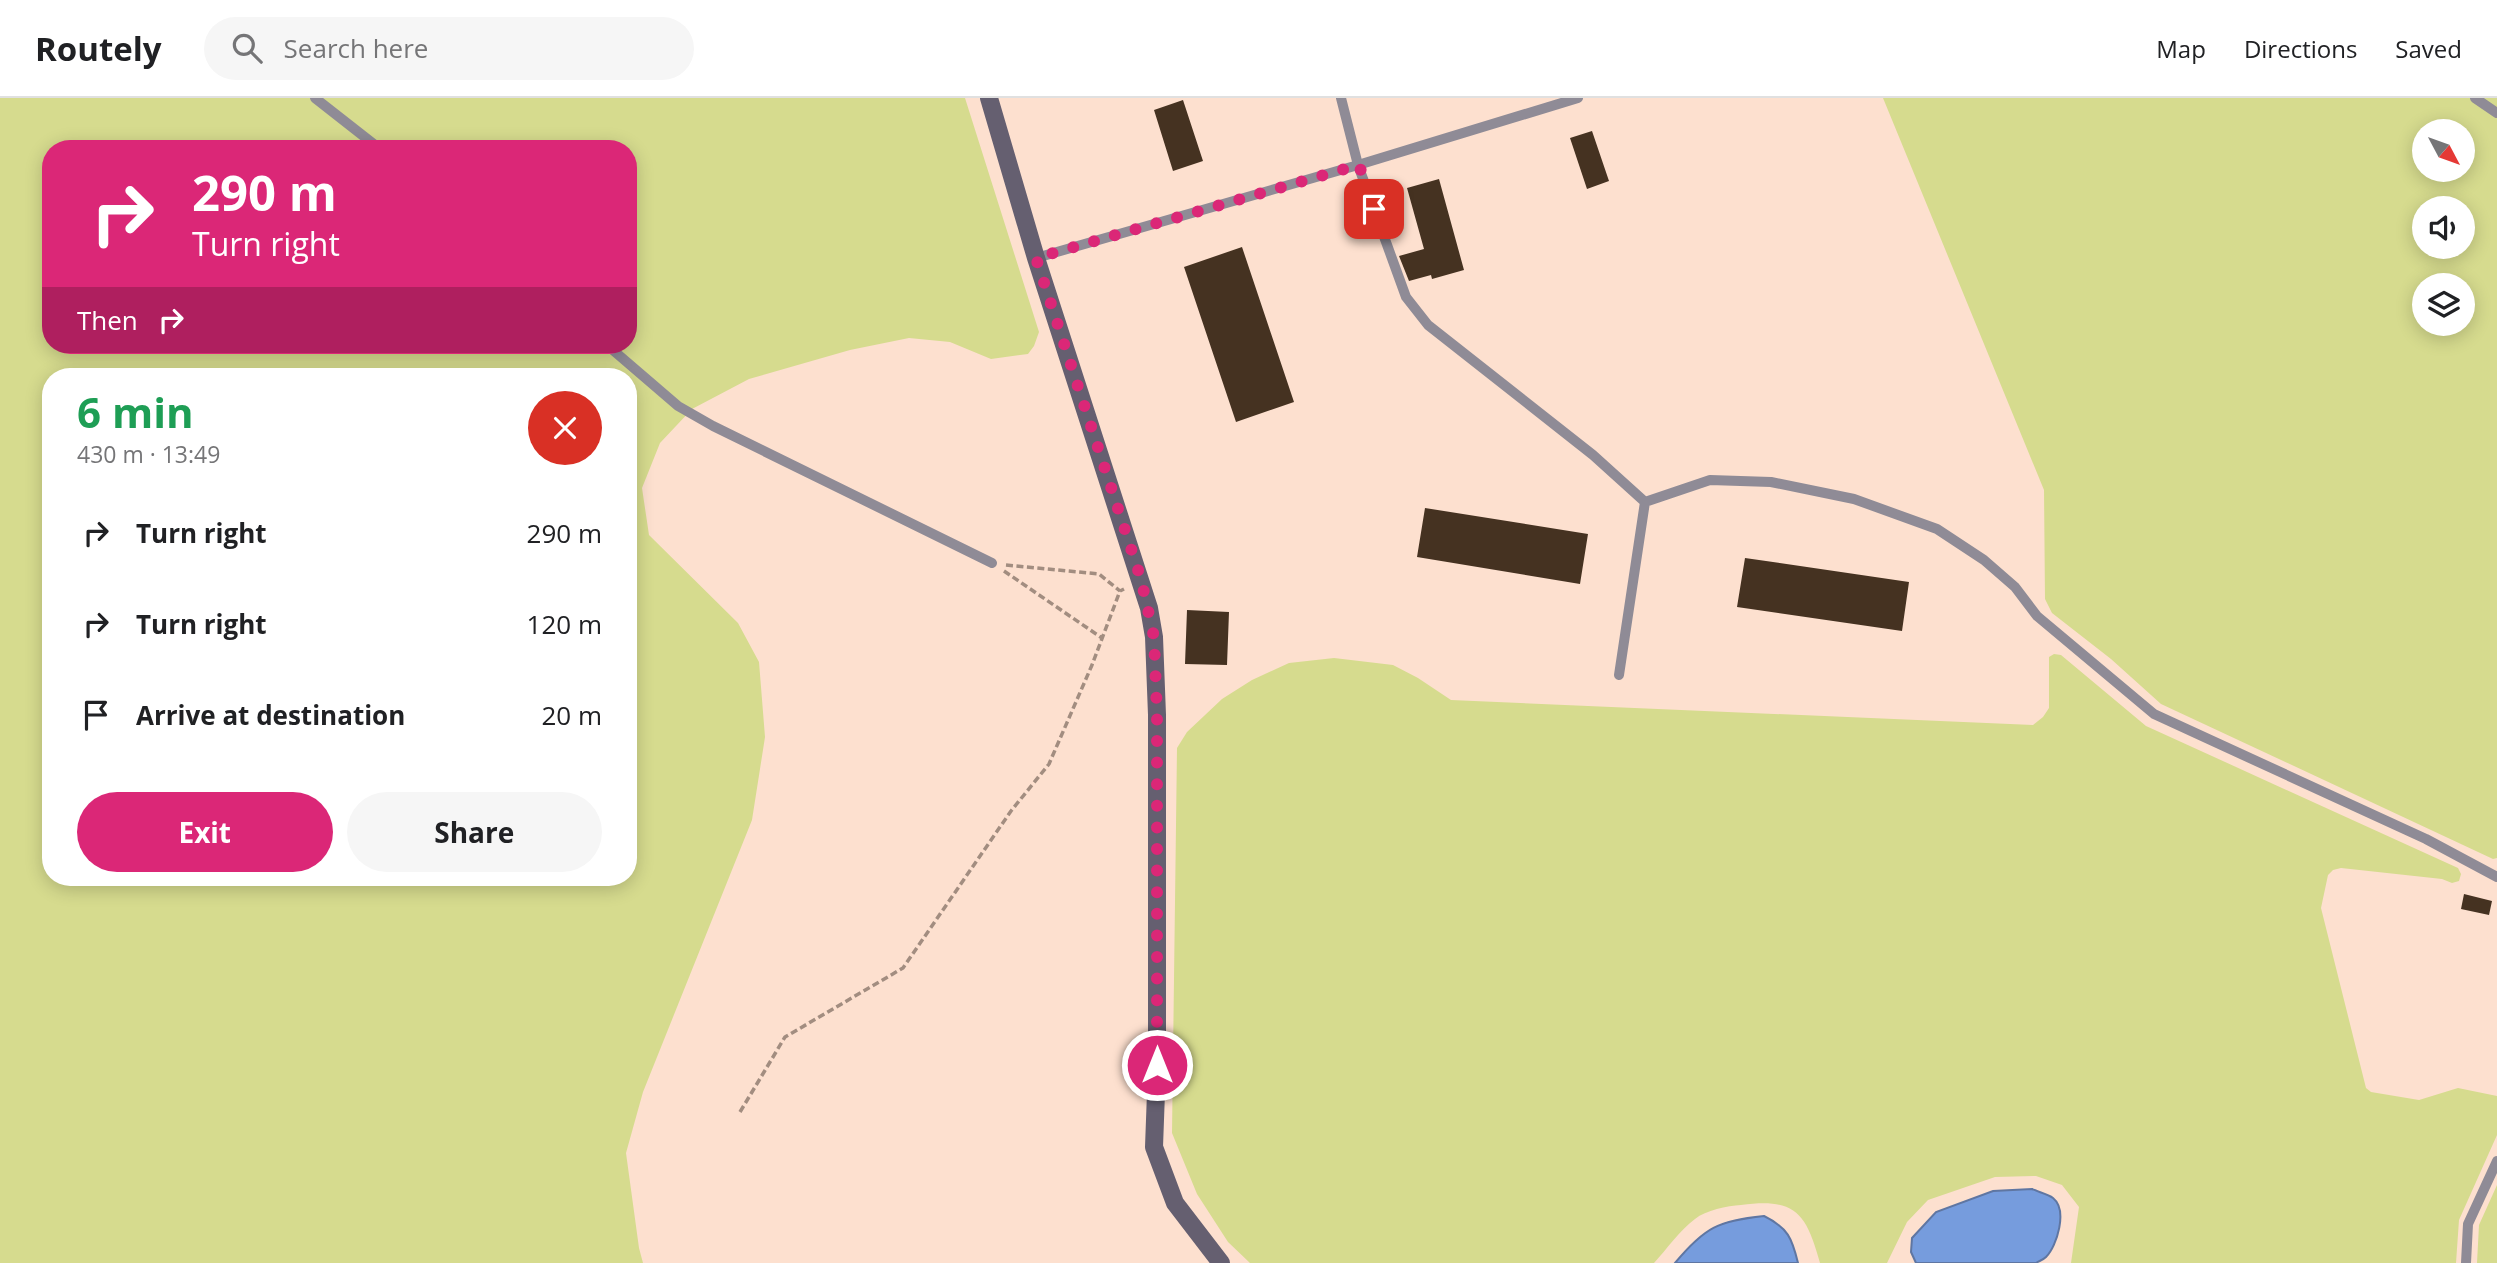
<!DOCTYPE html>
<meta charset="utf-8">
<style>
:root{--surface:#fff;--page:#f6f6f6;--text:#202124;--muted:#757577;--line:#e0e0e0;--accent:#db2777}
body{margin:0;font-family:"Open Sans",sans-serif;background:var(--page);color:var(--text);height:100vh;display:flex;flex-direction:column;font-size:26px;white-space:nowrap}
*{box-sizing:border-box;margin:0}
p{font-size:23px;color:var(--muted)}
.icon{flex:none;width:38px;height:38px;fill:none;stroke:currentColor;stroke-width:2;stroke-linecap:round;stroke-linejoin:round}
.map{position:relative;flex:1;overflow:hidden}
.side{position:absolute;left:42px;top:270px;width:595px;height:518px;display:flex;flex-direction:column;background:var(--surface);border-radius:28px;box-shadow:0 4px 18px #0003}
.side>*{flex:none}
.banner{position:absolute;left:42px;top:42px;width:595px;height:214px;border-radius:28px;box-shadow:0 4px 18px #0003;background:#db2777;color:#fff;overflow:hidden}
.needle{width:46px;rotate:131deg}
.fabs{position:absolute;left:2412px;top:21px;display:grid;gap:14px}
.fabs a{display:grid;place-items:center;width:63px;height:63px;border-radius:50%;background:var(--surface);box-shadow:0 4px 18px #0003;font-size:35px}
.pin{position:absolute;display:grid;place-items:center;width:60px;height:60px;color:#fff;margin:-30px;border-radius:14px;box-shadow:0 4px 10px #0006}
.me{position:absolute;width:77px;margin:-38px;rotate:0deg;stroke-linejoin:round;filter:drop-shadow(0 0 5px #0008)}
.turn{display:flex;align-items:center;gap:24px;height:147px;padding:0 35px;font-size:32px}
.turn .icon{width:91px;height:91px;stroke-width:2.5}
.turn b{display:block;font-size:49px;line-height:60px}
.then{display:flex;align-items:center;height:66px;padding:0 35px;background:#0003;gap:14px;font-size:26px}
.round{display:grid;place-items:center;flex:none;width:74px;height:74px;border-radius:37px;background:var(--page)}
.head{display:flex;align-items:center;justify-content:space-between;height:119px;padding:0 35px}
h1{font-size:42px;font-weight:700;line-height:52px;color:#1e9e55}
.button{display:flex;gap:14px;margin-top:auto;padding:14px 35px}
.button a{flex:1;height:80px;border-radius:42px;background:var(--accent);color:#fff;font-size:28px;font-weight:700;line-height:80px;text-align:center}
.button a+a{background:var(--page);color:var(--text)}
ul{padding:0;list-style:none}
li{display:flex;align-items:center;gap:21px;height:91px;padding:0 35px}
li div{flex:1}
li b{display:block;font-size:26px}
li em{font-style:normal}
header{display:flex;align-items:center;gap:42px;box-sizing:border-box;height:98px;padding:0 35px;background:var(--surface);border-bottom:2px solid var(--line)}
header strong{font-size:33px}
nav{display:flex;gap:38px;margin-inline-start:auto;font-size:24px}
.search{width:490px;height:63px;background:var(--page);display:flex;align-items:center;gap:18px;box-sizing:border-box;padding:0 24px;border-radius:38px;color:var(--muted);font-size:26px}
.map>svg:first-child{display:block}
.green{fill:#d6db8e;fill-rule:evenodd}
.water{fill:#769cdd;stroke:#5f76a2;stroke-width:2}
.building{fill:#453221}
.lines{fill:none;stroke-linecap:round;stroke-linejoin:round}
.path{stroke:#a28d80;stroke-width:3.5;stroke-dasharray:7 3.5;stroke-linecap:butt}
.service{stroke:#8f8b96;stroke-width:10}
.secondary{stroke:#655f70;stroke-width:18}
.route{stroke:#db2777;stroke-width:12;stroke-dasharray:0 21.6}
</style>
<header>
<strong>Routely</strong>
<div class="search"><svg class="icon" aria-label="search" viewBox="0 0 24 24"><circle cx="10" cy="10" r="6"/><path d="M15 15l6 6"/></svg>Search here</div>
<nav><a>Map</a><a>Directions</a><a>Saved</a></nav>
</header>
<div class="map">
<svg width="2497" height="1165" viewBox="0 0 2497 1165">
<rect width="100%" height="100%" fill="#fde0cf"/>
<path class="green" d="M0 0H965L1039 234 1034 248 1028 256 991 261 950 244 909 240 850 252 749 281 692 311 660 345 642 390 649 437 738 525 759 564 765 639 752 722 643 994 626 1055 639 1150 643 1165H0ZM51 51H628V247H51ZM51 278H628V779H51Z
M1883 0H2497V760L2493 761 2161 606 2111 561 2052 515 2045 501 2044 392ZM2424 33H2462V72H2424ZM2424 110H2462V149H2424ZM2424 187H2462V226H2424Z
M2054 556 2061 557 2146 628 2458 770 2461 776 2459 783 2452 785 2442 781 2341 770 2333 772 2328 777 2321 810 2366 990 2371 994 2419 1002 2458 990 2497 998V1037L2459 1122 2456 1165H2071L2079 1109 2062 1087 2036 1078 1995 1079 1928 1102 1907 1124 1887 1165H1820C1806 1114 1795 1100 1741 1107 1727 1108 1706 1112 1695 1121 1679 1133 1667 1151 1654 1165H1250L1228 1144 1197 1096 1172 1035 1177 650 1187 634 1222 601 1252 582 1289 565 1334 560 1393 567 1418 580 1451 602 2033 627 2043 619 2049 610V559Z
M2497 1087V1165H2477L2479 1127Z"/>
<path class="water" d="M2032 1091C2038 1094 2048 1096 2053 1100 2068 1112 2057 1148 2046 1159 2043 1162 2039 1163 2036 1165H1916L1911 1154 1912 1140 1936 1114 1993 1093Z
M1764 1118C1788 1130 1792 1140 1798 1165H1675C1705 1129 1718 1123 1764 1118Z"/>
<path class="building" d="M1183 2 1203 63 1173 73 1154 12Z
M1592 33 1609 83 1587 91 1570 40Z
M1439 81 1464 172 1432 181 1431 177 1409 183 1399 158 1424 151 1407 90Z
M1242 149 1294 304 1236 324 1184 169Z
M1425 410 1588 436 1580 486 1417 459Z
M1745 460 1909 484 1902 533 1737 509Z
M1187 512 1229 514 1227 567 1185 566Z
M2464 796 2492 803 2489 817 2461 811Z"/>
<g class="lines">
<path class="path" d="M1006 467 1099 476 1120 493
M1004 473 1102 540
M740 1014 785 939 903 870 1011 713 1049 666 1092 567 1120 493 1124 491"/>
<path class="service" d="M315 0 380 51
M1341 0 1358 67 1406 199 1428 227 1593 357 1645 404 1619 577
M2475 0 2497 15
M1036 160 1358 67 1578 0
M607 247 678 308 713 328 992 465
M1645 404 1710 382 1771 384 1854 401 1937 431 1984 462 2015 489 2037 518 2154 616 2426 741 2497 779
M2466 1165 2468 1126 2497 1063"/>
<path class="secondary" d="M989 0 1036 160 1149 510 1154 539 1157 617V967L1154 1049 1175 1105 1221 1165"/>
</g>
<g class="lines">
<path class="route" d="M1157 967V617L1154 539 1141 481 1036 160 1359 67 1374 111"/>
</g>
</svg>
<div class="fabs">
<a><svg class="needle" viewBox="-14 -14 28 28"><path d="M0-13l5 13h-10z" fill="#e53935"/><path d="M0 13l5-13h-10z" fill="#757577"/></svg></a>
<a><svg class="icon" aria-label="sound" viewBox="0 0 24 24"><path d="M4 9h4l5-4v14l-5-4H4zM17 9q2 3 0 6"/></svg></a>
<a><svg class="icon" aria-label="layers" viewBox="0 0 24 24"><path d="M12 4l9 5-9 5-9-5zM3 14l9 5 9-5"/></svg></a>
</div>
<div class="pin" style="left:1374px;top:111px;background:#d93025"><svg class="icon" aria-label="arrive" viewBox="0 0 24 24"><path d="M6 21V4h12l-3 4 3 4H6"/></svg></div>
<svg class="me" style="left:1157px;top:967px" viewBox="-20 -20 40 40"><circle r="17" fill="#db2777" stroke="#fff" stroke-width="3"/><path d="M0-11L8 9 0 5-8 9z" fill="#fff"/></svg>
<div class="banner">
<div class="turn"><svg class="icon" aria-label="right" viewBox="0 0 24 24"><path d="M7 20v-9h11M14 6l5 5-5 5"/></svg><div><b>290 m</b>Turn right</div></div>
<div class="then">Then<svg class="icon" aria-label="right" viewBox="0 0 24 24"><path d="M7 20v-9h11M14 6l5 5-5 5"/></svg></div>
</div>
<section class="side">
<div class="head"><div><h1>6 min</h1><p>430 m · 13:49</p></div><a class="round" style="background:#d93025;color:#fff"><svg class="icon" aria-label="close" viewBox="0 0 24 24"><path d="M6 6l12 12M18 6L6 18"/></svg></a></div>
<ul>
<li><svg class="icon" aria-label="right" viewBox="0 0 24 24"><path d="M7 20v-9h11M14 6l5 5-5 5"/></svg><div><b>Turn right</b></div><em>290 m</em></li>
<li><svg class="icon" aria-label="right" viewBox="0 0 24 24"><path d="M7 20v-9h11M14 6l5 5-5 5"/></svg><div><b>Turn right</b></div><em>120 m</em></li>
<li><svg class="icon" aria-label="arrive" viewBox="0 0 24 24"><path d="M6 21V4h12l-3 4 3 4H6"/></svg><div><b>Arrive at destination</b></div><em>20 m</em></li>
</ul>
<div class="button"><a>Exit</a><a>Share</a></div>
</section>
</div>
